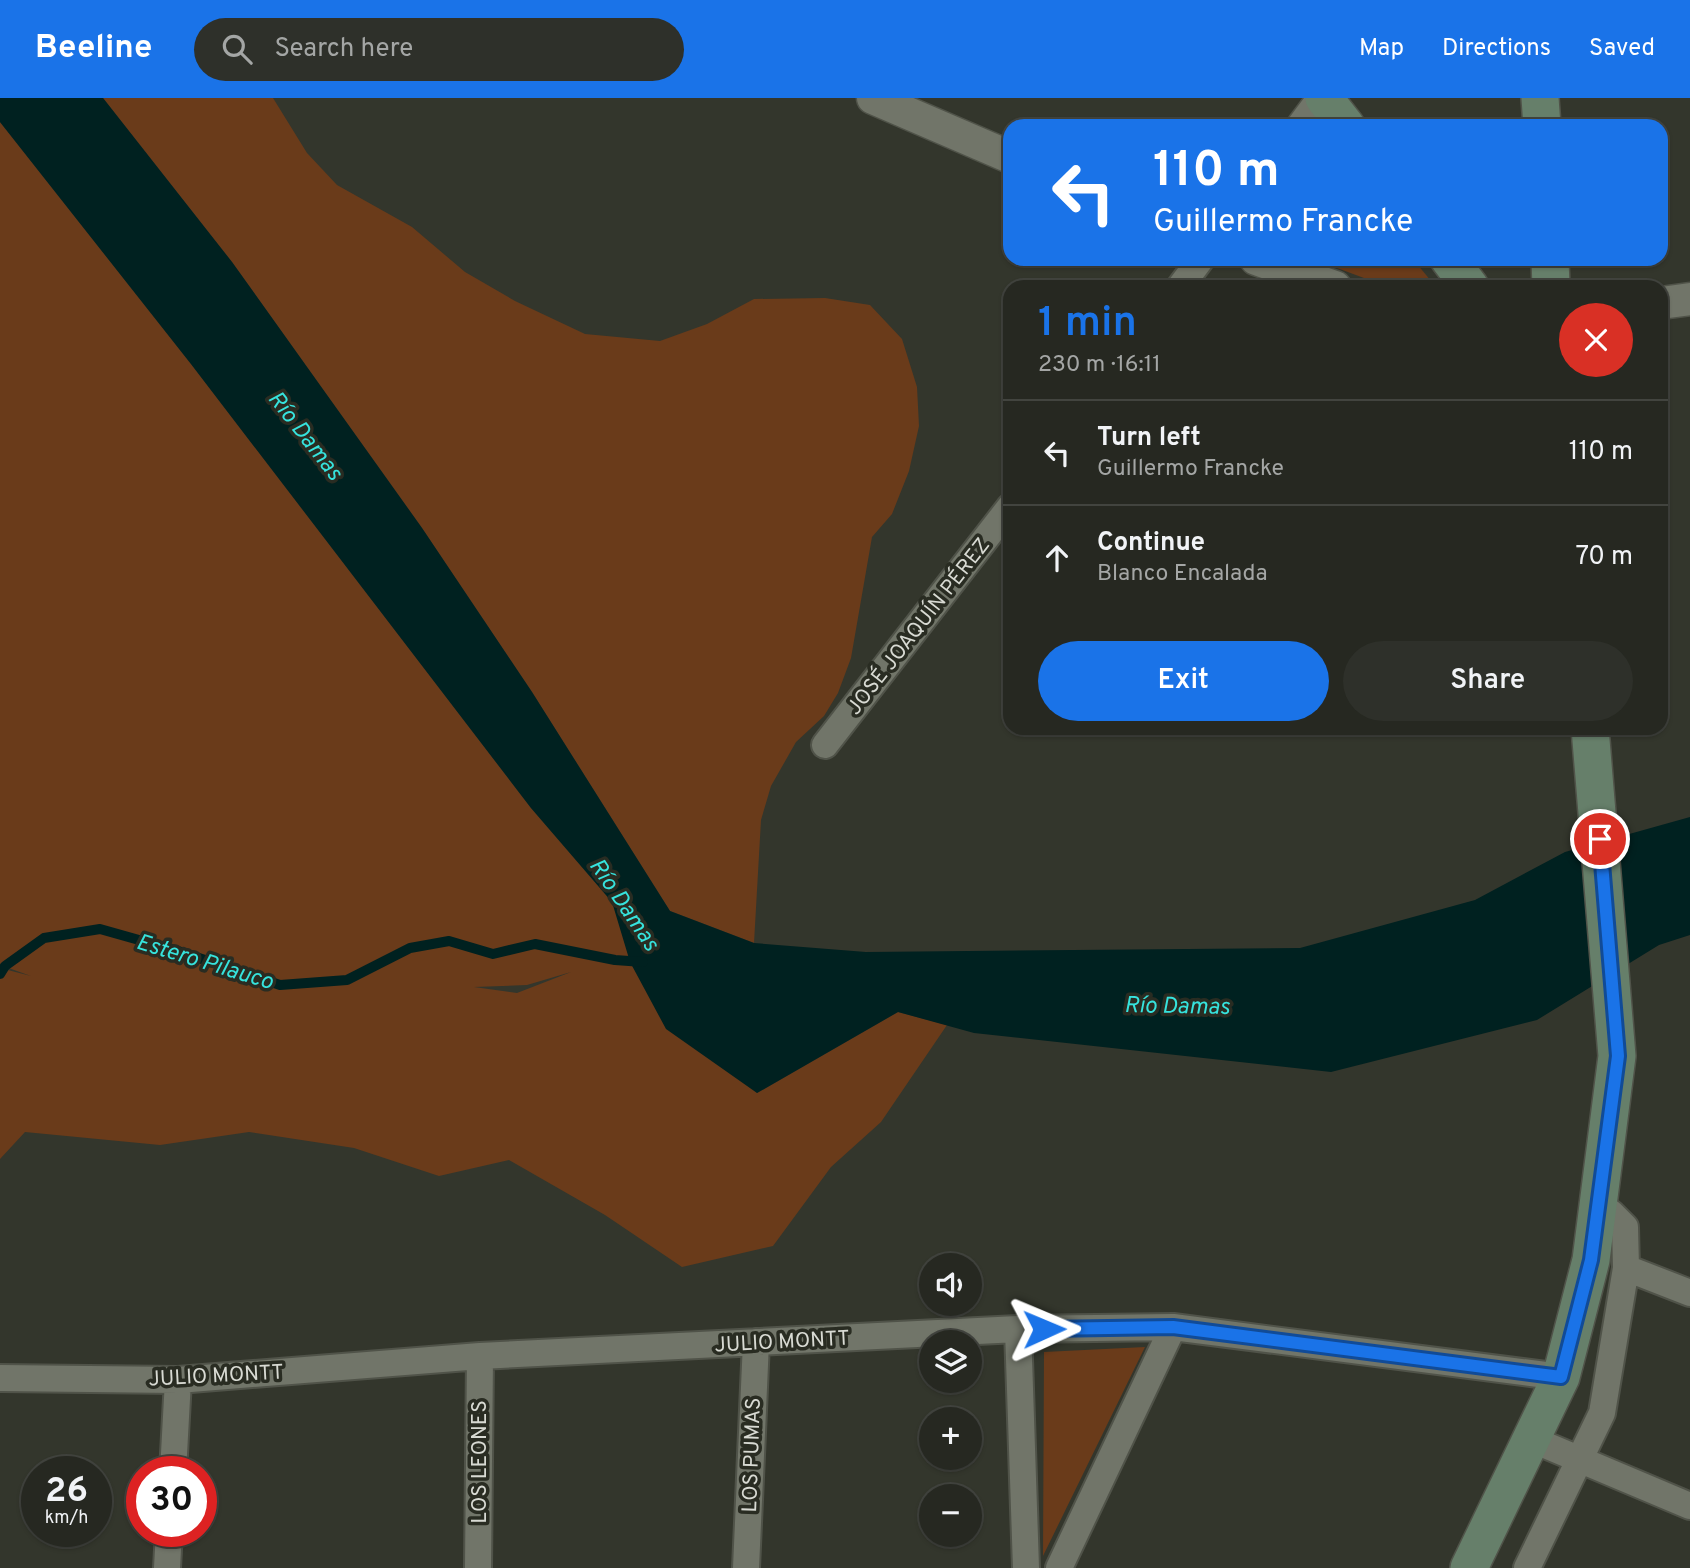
<!DOCTYPE html>
<meta charset="utf-8">
<style>
:root{--surface:#262821;--page:#2e302a;--text:#f1f3f6;--muted:#a4a6a5;--line:#42443f;--accent:#1a73e8}
body{margin:0;font-family:Overpass,sans-serif;background:var(--page);color:var(--text);height:100vh;display:flex;flex-direction:column;font-size:26px;white-space:nowrap}
*{box-sizing:border-box;margin:0}
p{font-size:23px;color:var(--muted)}
.icon{flex:none;width:38px;height:38px;fill:none;stroke:currentColor;stroke-width:2;stroke-linecap:round;stroke-linejoin:round}
.map{position:relative;flex:1;overflow:hidden}
.details{position:absolute;left:1003px;top:182px;width:665px;height:455px;display:flex;flex-direction:column;background:var(--surface);border-radius:21px;box-shadow:0 2px 5px #0004,0 0 0 2px var(--line)}
.details>*{flex:none}
.guide{position:absolute;left:1003px;top:21px;width:665px;height:147px;border-radius:21px;box-shadow:0 2px 5px #0004,0 0 0 2px var(--line);background:#1a73e8;color:#fff;overflow:hidden}
.buttons{position:absolute;left:919px;top:1155px;display:grid;gap:14px}
.buttons a{display:grid;place-items:center;width:63px;height:63px;border-radius:50%;background:var(--surface);box-shadow:0 2px 5px #0004,0 0 0 2px var(--line);font-size:35px}
.speed{position:absolute;left:21px;top:1358px;display:flex;gap:14px;font-size:35px;font-weight:700;text-align:center}
.speed>*{display:grid;place-content:center;width:91px;height:91px;border-radius:50%;background:var(--surface);box-shadow:0 2px 5px #0004,0 0 0 2px var(--line);line-height:1}
.speed small{font-size:18px;font-weight:400}
.speed .limit{border:10px solid #d22;background:#fff;color:#111}
.pin{position:absolute;display:grid;place-items:center;width:60px;height:60px;color:#fff;margin:-30px;border:4px solid #fff;border-radius:50%;box-shadow:0 2px 7px #0007}
.me{position:absolute;width:77px;margin:-38px;rotate:89deg;stroke-linejoin:round;filter:drop-shadow(0 0 5px #0008)}
.turn{display:flex;align-items:center;gap:24px;height:147px;padding:0 35px;font-size:32px}
.turn .icon{width:91px;height:91px;stroke-width:2.5}
.turn b{display:block;font-size:49px;line-height:60px}
.round{display:grid;place-items:center;flex:none;width:74px;height:74px;border-radius:37px;background:var(--page)}
.overview{display:flex;align-items:center;justify-content:space-between;height:119px;padding:0 35px}
h1{font-size:42px;font-weight:600;line-height:52px;color:var(--accent)}
.action{display:flex;gap:14px;margin-top:auto;padding:14px 35px}
.action a{flex:1;height:80px;border-radius:42px;background:var(--accent);color:#fff;font-size:28px;font-weight:600;line-height:80px;text-align:center}
.action a+a{background:var(--page);color:var(--text)}
ul{padding:0;list-style:none}
li{display:flex;align-items:center;gap:21px;height:105px;padding:0 35px;border-top:2px solid var(--line)}
li div{flex:1}
li b{display:block;font-size:26px}
li em{font-style:normal}
header{display:flex;align-items:center;gap:42px;box-sizing:border-box;height:98px;padding:0 35px;background:var(--accent);color:#fff}
header strong{font-size:33px}
nav{display:flex;gap:38px;margin-inline-start:auto;font-size:24px}
.search{width:490px;height:63px;background:var(--page);display:flex;align-items:center;gap:18px;box-sizing:border-box;padding:0 24px;border-radius:38px;color:var(--muted);font-size:26px}
.map>svg:first-child{display:block}
.green{fill:#6a3b1a;fill-rule:evenodd}
.water{fill:#002120}
.lines{fill:none;stroke-linecap:round;stroke-linejoin:round}
.stream{stroke:#002120;stroke-width:10}
.minor-casing{stroke:#505349;stroke-width:30}
.tertiary-casing{stroke:#505349;stroke-width:35}
.secondary-casing{stroke:#505349;stroke-width:40}
.minor{stroke:#717569;stroke-width:26}
.tertiary{stroke:#717569;stroke-width:32}
.secondary{stroke:#667f6a;stroke-width:37}
.route-casing{stroke:#114b97;stroke-width:18}
.route{stroke:#1a73e8;stroke-width:12}
.labels{text-anchor:middle;stroke-width:7;stroke-linejoin:round;paint-order:stroke}
.street-label{font-size:21px;fill:#d8dad3;stroke:#292c22}
.water-label{font-size:23px;font-style:italic;fill:#36e3dd;stroke:#292c22}
</style>
<header>
<strong>Beeline</strong>
<div class="search"><svg class="icon" aria-label="search" viewBox="0 0 24 24"><circle cx="10" cy="10" r="6"/><path d="M15 15l6 6"/></svg>Search here</div>
<nav><a>Map</a><a>Directions</a><a>Saved</a></nav>
</header>
<div class="map">
<svg width="1690" height="1470" viewBox="0 0 1690 1470">
<rect width="100%" height="100%" fill="#33362c"/>
<path class="green" d="M103 0H273L307 55 337 87 412 129 465 174 515 203 585 236 660 243 707 226 754 201 825 200 870 207 902 241 917 289 919 328 909 373 892 416 872 439 851 560 838 595 824 618 796 644 771 688 761 722 754 845 670 813 532 594 422 430 232 164Z
M0 24 191 266 531 710 612 804 757 995 898 914 947 927 881 1024 831 1069 773 1148 682 1169 605 1117 509 1062 439 1078 354 1050 249 1034 160 1047 25 1034 0 1061V870L31 878 0 867ZM571 874 517 895 474 889 527 887Z
M1313 161H1413L1431 183 1428 189H1388Z
M1145 1249 1043 1458 1044 1254Z"/>
<path class="water" d="M0 0H103L232 164 422 430 532 594 670 813 754 845 866 854 1300 850 1475 802 1565 754 1690 719V837L1659 847 1537 922 1331 974 974 935 898 914 757 995 666 931 630 864 612 804 531 710 191 266 0 24Z"/>
<g class="lines">
<path class="stream" d="M0 876 5 868 44 840 100 831 178 853 280 887 347 882 410 850 449 843 493 856 535 846 615 862 643 864"/>
<g class="minor-casing">
<path id="minor" d="M1180 189 1201 161
M825 647 1010 409
M1626 1170 1690 1195
M1018 1231 1026 1470
M0 1280 178 1282 480 1258 1018 1231 1173 1229 1561 1279
M1531 1341 1690 1408
M173 1374 178 1282
M167 1470 169 1433
M478 1470 480 1258
M746 1470 756 1244
M1059 1470 1173 1229
M1527 1470 1602 1315 1626 1170 1625 1129 1611 1115 1598 1111"/>
</g>
<g class="tertiary-casing">
<path id="tertiary" d="M873 0 1010 59
M1303 28 1324 0
M1256 161 1335 189
M1661 205 1690 201"/>
</g>
<g class="secondary-casing">
<path id="secondary" d="M1324 0 1346 28
M1540 0 1542 28
M1449 161 1470 189
M1550 161 1551 189
M1469 1470 1561 1279 1591 1162 1617 958 1590 630"/>
</g>
<use href="#minor" class="minor"/>
<use href="#tertiary" class="tertiary"/>
<use href="#secondary" class="secondary"/>
</g>
<g class="lines">
<g class="route-casing">
<path id="route" d="M1044 1231 1173 1229 1561 1279 1591 1162 1618 958 1600 741"/>
</g>
<use href="#route" class="route"/>
</g>
<g class="labels">
<g class="street-label">
<text transform="translate(918 528) rotate(-52)" y="7">JOSÉ JOAQUÍN PÉREZ</text>
<text transform="translate(782 1243) rotate(-3)" y="7">JULIO MONTT</text>
<text transform="translate(216 1277) rotate(-3)" y="7">JULIO MONTT</text>
<text transform="translate(751 1357) rotate(-88)" y="7">LOS PUMAS</text>
<text transform="translate(479 1364) rotate(-90)" y="7">LOS LEONES</text>
</g>
<g class="water-label">
<text transform="translate(306 337) rotate(52)" y="8">Río Damas</text>
<text transform="translate(625 806) rotate(56)" y="8">Río Damas</text>
<text transform="translate(205 863) rotate(17)" y="8">Estero Pilauco</text>
<text transform="translate(1177 907) rotate(1)" y="8">Río Damas</text>
</g>
</g>
</svg>
<div class="buttons">
<a><svg class="icon" aria-label="sound" viewBox="0 0 24 24"><path d="M4 9h4l5-4v14l-5-4H4zM17 9q2 3 0 6"/></svg></a>
<a><svg class="icon" aria-label="layers" viewBox="0 0 24 24"><path d="M12 4l9 5-9 5-9-5zM3 14l9 5 9-5"/></svg></a>
<a>+</a>
<a>−</a>
</div>
<div class="speed"><div>26<small>km/h</small></div><div class="limit">30</div></div>
<div class="pin" style="left:1600px;top:741px;background:#d93025"><svg class="icon" aria-label="arrive" viewBox="0 0 24 24"><path d="M6 21V4h12l-3 4 3 4H6"/></svg></div>
<svg class="me" style="left:1044px;top:1231px" viewBox="-20 -20 40 40"><path d="M0-17L14 15 0 8-14 15z" fill="#1a73e8" stroke="#fff" stroke-width="4"/></svg>
<div class="guide">
<div class="turn"><svg class="icon" aria-label="left" viewBox="0 0 24 24"><path d="M17 20v-9H6M10 6l-5 5 5 5"/></svg><div><b>110 m</b>Guillermo Francke</div></div>
</div>
<section class="details">
<div class="overview"><div><h1>1 min</h1><p>230 m · 16:11</p></div><a class="round" style="background:#d93025;color:#fff"><svg class="icon" aria-label="close" viewBox="0 0 24 24"><path d="M6 6l12 12M18 6L6 18"/></svg></a></div>
<ul>
<li><svg class="icon" aria-label="left" viewBox="0 0 24 24"><path d="M17 20v-9H6M10 6l-5 5 5 5"/></svg><div><b>Turn left</b><p>Guillermo Francke</p></div><em>110 m</em></li>
<li><svg class="icon" aria-label="ahead" viewBox="0 0 24 24"><path d="M12 20V5M6 11l6-6 6 6"/></svg><div><b>Continue</b><p>Blanco Encalada</p></div><em>70 m</em></li>
</ul>
<div class="action"><a>Exit</a><a>Share</a></div>
</section>
</div>
